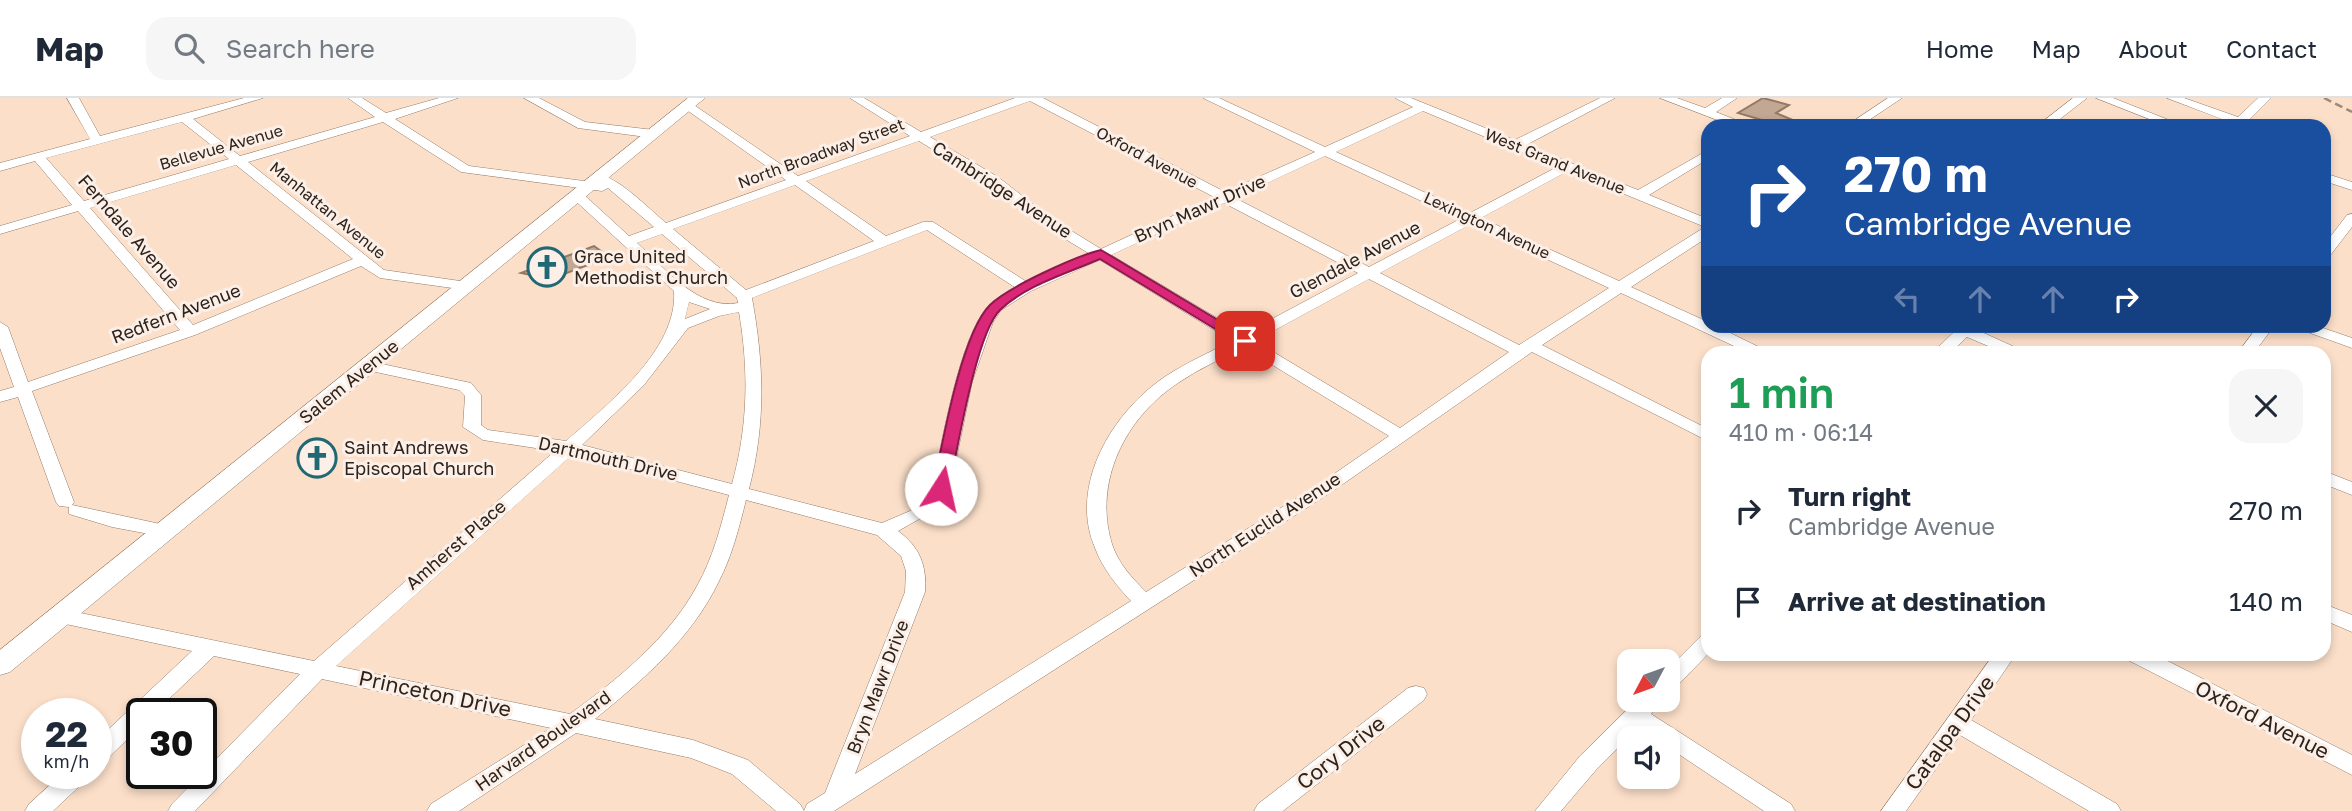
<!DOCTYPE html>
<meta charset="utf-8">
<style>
:root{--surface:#fff;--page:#f6f6f7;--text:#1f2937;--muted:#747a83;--line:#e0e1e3}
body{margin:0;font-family:"Golos Text",sans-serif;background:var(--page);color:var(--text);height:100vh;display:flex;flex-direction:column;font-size:26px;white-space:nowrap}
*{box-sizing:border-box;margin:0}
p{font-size:23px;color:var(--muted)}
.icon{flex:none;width:38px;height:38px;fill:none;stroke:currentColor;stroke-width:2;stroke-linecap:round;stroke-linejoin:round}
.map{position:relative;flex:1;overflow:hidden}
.sheet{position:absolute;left:1701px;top:248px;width:630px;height:315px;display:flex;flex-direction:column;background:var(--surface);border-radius:21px;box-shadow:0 4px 10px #0003}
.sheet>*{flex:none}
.hud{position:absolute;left:1701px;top:21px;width:630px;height:214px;border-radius:21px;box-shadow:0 4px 10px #0003;background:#1a4fa0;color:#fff;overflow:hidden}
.needle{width:46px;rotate:229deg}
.controls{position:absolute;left:1617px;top:551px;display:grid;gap:14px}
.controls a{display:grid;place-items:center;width:63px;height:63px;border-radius:14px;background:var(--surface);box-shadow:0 4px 10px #0003;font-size:35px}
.speed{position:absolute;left:21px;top:600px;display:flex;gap:14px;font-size:35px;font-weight:700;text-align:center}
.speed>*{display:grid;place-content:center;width:91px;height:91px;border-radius:50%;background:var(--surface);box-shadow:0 4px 10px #0003;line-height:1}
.speed small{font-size:18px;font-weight:400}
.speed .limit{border:4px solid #111;border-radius:10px;background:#fff;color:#111}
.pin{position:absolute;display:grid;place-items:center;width:60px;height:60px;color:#fff;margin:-30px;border-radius:14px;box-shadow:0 4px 10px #0006}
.me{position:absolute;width:77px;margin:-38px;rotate:10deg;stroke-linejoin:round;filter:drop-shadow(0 0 5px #0008)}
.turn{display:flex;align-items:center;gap:24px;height:147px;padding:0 28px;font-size:32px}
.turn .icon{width:91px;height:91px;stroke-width:2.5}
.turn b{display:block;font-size:49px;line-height:60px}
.lanes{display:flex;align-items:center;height:66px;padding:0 28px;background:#0003;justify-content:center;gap:35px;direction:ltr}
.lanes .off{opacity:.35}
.round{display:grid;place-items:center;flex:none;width:74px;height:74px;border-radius:21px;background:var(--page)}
.headline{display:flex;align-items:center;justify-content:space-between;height:119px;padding:0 28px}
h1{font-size:42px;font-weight:600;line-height:52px;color:#1e9e55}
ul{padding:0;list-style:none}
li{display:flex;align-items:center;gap:21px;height:91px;padding:0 28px}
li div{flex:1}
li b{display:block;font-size:26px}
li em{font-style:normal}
header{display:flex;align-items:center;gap:42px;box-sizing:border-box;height:98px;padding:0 35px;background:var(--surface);border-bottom:2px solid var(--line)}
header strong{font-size:33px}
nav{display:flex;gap:38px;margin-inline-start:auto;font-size:24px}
.search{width:490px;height:63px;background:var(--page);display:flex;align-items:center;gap:18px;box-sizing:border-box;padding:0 24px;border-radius:21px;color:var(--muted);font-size:26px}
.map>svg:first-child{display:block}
.building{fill:#c2a793;stroke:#937a66;stroke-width:2}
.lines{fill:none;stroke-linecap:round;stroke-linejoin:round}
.minor-casing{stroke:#947b68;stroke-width:1}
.major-casing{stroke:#947b68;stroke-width:1}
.minor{fill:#fff;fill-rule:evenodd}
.major{fill:#fff;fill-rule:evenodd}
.rail{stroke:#9d8a7a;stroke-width:2.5;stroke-dasharray:8 4.5;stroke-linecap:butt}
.route{fill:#db2777;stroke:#8e194d;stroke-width:2}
.labels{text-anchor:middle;stroke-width:6;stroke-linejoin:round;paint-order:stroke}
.far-street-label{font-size:16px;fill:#2d231b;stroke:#fbefe7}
.street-label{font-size:18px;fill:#2d231b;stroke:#fbefe7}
.poi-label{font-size:18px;fill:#2d231b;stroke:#fbefe7;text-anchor:start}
.near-street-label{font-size:21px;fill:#2d231b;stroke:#fbefe7}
</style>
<header>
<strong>Map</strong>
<div class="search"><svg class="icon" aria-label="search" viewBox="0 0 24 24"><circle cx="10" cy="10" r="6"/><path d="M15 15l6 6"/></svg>Search here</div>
<nav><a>Home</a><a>Map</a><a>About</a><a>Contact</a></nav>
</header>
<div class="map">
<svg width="2352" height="713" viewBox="0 0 2352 713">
<rect width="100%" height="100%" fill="#fbdfc9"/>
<path class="building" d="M1763 0 1789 7 1776 15 1807 28H1782L1738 15Z
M594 148 609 159 551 181 521 175Z"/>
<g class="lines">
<g class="minor-casing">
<path id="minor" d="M67 0H79L100 38 244 0H263L193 21 240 58 375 19 348 0H362L386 15 439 0H458L395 21 469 68 599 85 593 80 595 77C614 74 650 112 666 125L786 82 684 10 682 7 688 3 798 78 910 38 850 0H864L921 34 1015 0H1043L1225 94 1315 54 1203 0H1219L1325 49 1413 9 1395 0H1411L1515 42 1600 0H1615L1526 47 1638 92 1708 52V61L1649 97 1708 121V139L1631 189 1708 224V228H1716L1773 256H1751L1621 195 1542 247 1708 331V343L1532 254 1333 393 834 713H776L732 676 691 660 576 635 459 713H427L431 706 551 630 322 581 195 713H168L172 706 300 576 214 558 153 616H142V627L104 664 96 666V643L192 553 61 525 54 523 51 518 54 513 61 511 314 563 555 353 483 342 463 329 465 298 459 292 362 271 360 268 362 265 368 263 471 285 481 297V327L488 332 566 343C607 307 678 252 674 193L570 98 572 95H582L629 138 654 129 608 90 602 93 461 74 383 24 248 64 384 172 467 184 474 188 467 192 380 180 361 168 195 237 32 293 74 404 72 407 165 427 172 428 174 433 172 438 165 439 112 429 69 416V409L59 408 56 404 18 299 0 304V293L14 289 0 250V224L8 229 28 284 180 232 78 113 0 136V128L72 107 35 63 0 73V65L90 41ZM1030 3 1214 99 1101 151 1052 121 998 79 930 39ZM1423 13 1557 69 1470 115 1336 54ZM182 24 229 61 84 103 46 60ZM919 43 988 85 1042 127 1090 156 1027 184 933 124H923L886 138 806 83ZM1325 58 1460 121 1369 169 1235 100ZM236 67 353 161 193 227 90 110ZM1568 73 1705 129 1619 183 1481 120ZM795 87 874 143 746 192 673 131ZM1224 105 1358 175 1244 236 1111 157ZM1471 126 1609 190 1519 247 1380 175ZM927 132 1016 190C1007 195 995 200 989 207 959 239 942 346 932 391L925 403 910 413 882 425 749 391C766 325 764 266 752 200ZM662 136 737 200 738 205C698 213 664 169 637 145ZM1100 162 1232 243C1210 254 1186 265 1166 278 1113 313 1068 387 1095 450 1103 471 1116 487 1131 503L855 676 925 494C927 468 920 449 898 433L937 411 950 391 972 284 993 224 1001 212 1031 193ZM1369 181 1509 254 1400 330 1255 243ZM689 204 710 211 685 221ZM739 214C749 273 748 328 732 386L582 347 644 287 688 230 719 218ZM1243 249 1389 338 1321 385 1146 494C1132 480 1118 465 1112 446 1093 384 1125 320 1178 285 1198 271 1222 261 1243 249ZM573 356 729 397C721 428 713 460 697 488 669 540 617 582 570 616L336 568ZM746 402 877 437 901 458 906 473 905 494 825 695 807 706 804 713 800 706 748 662 693 642 595 621C643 582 692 540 719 483 732 458 739 430 746 402Z
M524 0H539L585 24 654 32 660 36 654 40 578 30Z
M1660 0H1677L1705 10 1722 0H1737L1716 14 1751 28H1733Z
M1888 0H1902L1860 28H1846Z
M2073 0H2087L2051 28H2037Z
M2096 0H2113L2184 28H2167Z
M2167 0H2184L2238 19 2258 0H2271L2243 28H2230L2232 25Z
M2324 75 2352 84V92L2324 83Z
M2352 116V129L2329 159 2324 160V147L2347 117Z
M1947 228H1977L1975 231 2030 256H2007L1967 239 1949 256H1931L1954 234Z
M2258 228H2274L2253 256H2237Z
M2296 228H2317L2352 240V250L2299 231Z
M2324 373 2352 384V397L2324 386Z
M2324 506 2352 517V534L2324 522Z
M1708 535V556L1675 590 1668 592V571L1701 538Z
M1994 556H2016L1971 622 2117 706 2121 713H2089L1960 637 1906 713H1881Z
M2125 556H2154L2352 657V677L2128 562Z
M1416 588 1424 590 1427 596 1424 602 1283 713H1254L1258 706 1408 590Z
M1637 602H1662L1651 616 1791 706 1795 713H1764L1668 649V640H1655L1638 629 1596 672 1561 713H1535L1580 658Z
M62 676H88L85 683 53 713H25L29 706Z"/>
</g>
<g class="major-casing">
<path id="major" d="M688 0H705L10 574 0 577V552Z"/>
</g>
<use href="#minor" class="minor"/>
<use href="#major" class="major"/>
<path class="rail" d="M2324 0 2352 14"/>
</g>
<path class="route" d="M1101 152 1253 243 1240 246 1100 161C1068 175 1026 187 1000 212 976 235 957 354 949 391L941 396 935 394 933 391C942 347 961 236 990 207 1008 189 1076 158 1101 152Z"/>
<defs>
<g id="church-ring" transform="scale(2.0125)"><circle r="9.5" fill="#fbefe7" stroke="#1f6874" stroke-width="1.5"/><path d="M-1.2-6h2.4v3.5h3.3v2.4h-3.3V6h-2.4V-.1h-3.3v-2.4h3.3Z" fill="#1f6874"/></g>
</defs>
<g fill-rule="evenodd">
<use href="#church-ring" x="547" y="169"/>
<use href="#church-ring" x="317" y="360"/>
</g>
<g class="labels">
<g class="far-street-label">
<text transform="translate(221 49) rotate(-16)" y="6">Bellevue Avenue</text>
<text transform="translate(821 55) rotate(-20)" y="6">North Broadway Street</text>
<text transform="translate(1147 59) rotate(28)" y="6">Oxford Avenue</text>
<text transform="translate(1555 63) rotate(22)" y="6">West Grand Avenue</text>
<text transform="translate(328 112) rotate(39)" y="6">Manhattan Avenue</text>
<text transform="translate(1487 127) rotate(25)" y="6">Lexington Avenue</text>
</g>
<g class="street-label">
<text transform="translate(1002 92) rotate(33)" y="6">Cambridge Avenue</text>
<text transform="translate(1200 111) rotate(-24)" y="6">Bryn Mawr Drive</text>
<text transform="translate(129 134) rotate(49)" y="6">Ferndale Avenue</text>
<text transform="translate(1355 162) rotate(-28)" y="6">Glendale Avenue</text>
<text transform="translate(176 216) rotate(-21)" y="6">Redfern Avenue</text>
<text transform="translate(349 284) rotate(-39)" y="6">Salem Avenue</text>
<text transform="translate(608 361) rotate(13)" y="6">Dartmouth Drive</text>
<text transform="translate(1265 427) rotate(-33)" y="6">North Euclid Avenue</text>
<text transform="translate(456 447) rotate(-41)" y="6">Amherst Place</text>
<text transform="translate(878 589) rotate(-69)" y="6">Bryn Mawr Drive</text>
<text transform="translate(543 643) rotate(-35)" y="6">Harvard Boulevard</text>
</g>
<g class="poi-label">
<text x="574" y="165">Grace United<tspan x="574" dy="21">Methodist Church</tspan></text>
<text x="344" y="356">Saint Andrews<tspan x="344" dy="21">Episcopal Church</tspan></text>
</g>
<g class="near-street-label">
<text transform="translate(435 596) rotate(12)" y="7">Princeton Drive</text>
<text transform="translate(2262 622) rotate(27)" y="7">Oxford Avenue</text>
<text transform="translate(1950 635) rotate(-54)" y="7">Catalpa Drive</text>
<text transform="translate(1341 655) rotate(-38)" y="7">Cory Drive</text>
</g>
</g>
</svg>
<div class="controls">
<a><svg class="needle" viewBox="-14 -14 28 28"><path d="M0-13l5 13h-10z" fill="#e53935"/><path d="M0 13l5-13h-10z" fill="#747a83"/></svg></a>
<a><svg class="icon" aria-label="sound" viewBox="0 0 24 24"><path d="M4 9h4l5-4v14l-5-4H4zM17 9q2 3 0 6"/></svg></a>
</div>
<div class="speed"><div>22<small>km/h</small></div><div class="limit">30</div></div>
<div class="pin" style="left:1245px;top:243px;background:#d93025"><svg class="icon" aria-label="arrive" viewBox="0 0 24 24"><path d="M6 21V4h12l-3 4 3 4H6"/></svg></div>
<svg class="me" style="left:941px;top:391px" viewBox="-20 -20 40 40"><circle r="19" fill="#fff"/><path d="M0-13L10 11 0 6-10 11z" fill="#db2777"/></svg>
<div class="hud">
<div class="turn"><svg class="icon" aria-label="right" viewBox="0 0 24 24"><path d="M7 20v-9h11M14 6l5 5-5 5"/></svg><div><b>270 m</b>Cambridge Avenue</div></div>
<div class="lanes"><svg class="icon off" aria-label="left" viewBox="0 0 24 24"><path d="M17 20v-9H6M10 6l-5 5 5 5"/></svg><svg class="icon off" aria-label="ahead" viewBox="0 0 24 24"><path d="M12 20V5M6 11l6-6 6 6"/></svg><svg class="icon off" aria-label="ahead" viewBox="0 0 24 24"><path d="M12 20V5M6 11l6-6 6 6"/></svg><svg class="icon" aria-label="right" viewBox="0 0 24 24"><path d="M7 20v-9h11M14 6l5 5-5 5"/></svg></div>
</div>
<section class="sheet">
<div class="headline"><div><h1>1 min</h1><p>410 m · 06:14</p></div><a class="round"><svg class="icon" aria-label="close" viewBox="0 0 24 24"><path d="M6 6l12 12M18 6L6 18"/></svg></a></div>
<ul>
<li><svg class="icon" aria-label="right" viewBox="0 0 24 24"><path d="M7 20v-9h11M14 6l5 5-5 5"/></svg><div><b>Turn right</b><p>Cambridge Avenue</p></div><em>270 m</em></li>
<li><svg class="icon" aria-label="arrive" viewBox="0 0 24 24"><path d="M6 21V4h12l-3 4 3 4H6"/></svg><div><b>Arrive at destination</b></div><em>140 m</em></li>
</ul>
</section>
</div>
